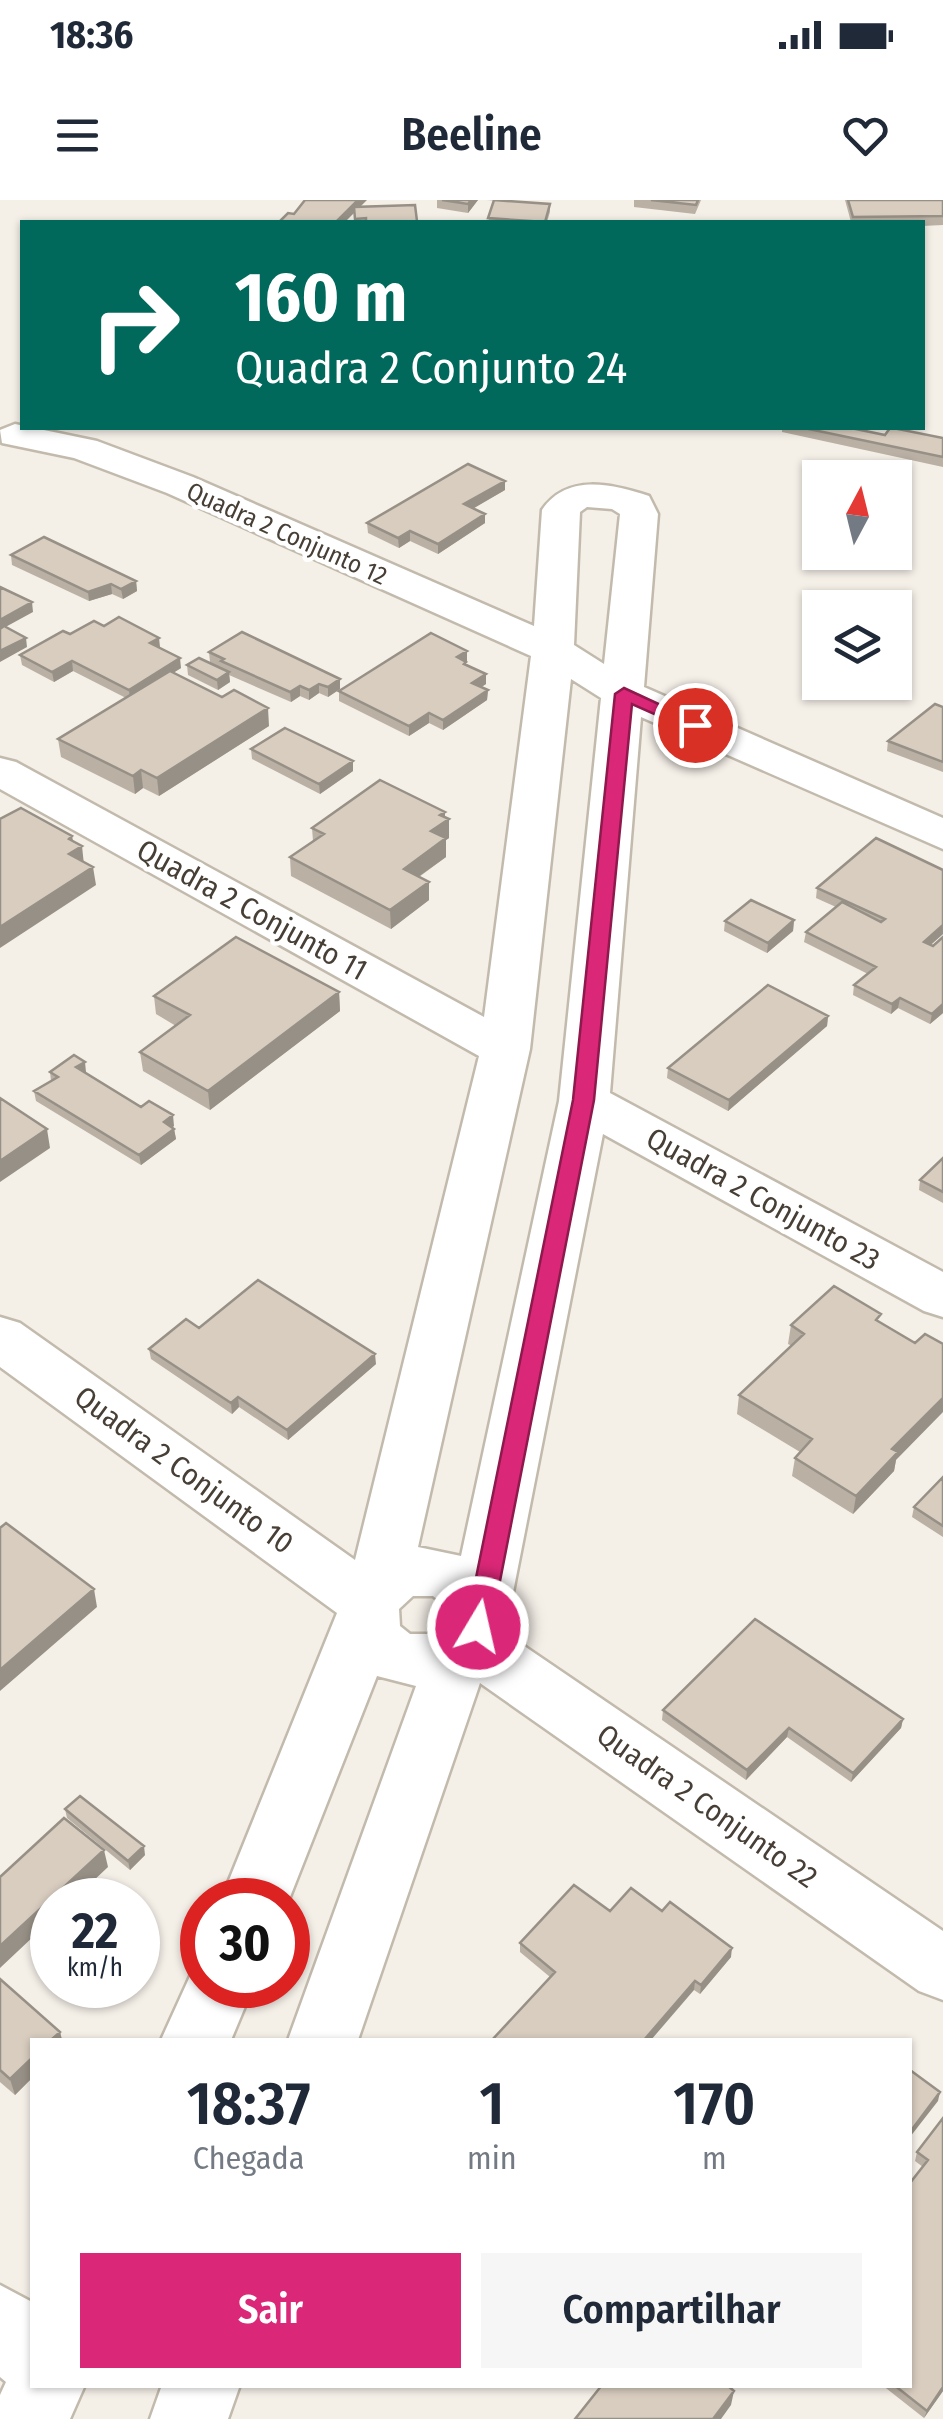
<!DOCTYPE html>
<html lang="pt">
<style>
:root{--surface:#fff;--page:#f6f6f7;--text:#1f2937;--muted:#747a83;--accent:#db2777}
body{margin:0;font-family:"Fira Sans Condensed",sans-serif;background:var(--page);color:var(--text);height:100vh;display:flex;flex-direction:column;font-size:38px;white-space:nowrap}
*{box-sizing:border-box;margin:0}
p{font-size:32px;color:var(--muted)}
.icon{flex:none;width:55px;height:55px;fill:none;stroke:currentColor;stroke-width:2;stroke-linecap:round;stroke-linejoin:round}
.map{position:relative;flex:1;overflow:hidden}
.drawer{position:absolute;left:30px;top:1838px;width:882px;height:350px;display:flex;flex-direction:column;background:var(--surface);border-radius:0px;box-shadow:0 2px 8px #0004}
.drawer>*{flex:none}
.banner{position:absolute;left:20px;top:20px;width:905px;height:210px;border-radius:0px;box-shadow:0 2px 8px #0004;background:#00695c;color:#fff;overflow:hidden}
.needle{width:65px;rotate:7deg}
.controls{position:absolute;left:802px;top:260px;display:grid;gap:20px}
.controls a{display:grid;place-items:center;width:110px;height:110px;border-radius:0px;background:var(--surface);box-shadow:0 2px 8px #0004;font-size:50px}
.speed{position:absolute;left:30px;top:1678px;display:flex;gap:20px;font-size:50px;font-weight:700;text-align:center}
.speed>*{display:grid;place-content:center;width:130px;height:130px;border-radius:50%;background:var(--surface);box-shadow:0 2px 8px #0004;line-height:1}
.speed small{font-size:25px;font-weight:400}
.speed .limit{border:15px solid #d22;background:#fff;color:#111}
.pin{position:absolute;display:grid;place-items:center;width:85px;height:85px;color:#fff;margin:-42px;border:5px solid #fff;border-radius:50%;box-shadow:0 2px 10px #0007}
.me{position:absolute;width:110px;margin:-55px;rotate:9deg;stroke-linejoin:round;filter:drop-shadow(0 0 8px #0008)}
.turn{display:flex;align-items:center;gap:35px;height:210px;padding:0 50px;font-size:45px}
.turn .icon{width:130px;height:130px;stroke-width:2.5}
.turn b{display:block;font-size:70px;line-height:85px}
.eta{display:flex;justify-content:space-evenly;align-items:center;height:170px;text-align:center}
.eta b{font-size:60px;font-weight:600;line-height:70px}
.cta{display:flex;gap:20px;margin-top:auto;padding:20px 50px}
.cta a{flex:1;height:115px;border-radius:0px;background:var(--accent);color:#fff;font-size:40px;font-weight:600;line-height:115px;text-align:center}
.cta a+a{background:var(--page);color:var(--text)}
.status{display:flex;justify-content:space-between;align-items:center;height:70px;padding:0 50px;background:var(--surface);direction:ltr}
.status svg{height:28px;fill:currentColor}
header{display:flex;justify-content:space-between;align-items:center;height:130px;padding:0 50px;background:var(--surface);font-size:45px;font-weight:600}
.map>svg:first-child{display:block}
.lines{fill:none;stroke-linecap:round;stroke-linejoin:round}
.minor-casing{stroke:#c2baac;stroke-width:5}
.minor{fill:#fff;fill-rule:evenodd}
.wall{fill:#bab0a4}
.shaded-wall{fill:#979086}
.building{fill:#d8cdbf;stroke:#979086;stroke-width:2.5}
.route{fill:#db2777;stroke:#8e194d;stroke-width:2.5}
.labels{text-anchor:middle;stroke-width:9;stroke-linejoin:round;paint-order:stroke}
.far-street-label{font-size:25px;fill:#473f36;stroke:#fff}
.street-label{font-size:30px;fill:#473f36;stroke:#fff}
</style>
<div class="status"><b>18:36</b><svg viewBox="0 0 49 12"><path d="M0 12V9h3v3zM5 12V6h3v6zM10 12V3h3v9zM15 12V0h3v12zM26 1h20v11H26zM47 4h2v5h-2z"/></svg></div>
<header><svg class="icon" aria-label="menu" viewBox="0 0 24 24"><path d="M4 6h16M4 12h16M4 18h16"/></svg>Beeline<svg class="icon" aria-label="heart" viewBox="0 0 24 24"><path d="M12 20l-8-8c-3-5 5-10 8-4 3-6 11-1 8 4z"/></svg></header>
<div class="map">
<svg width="943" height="2219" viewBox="0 0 943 2219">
<rect width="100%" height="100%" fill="#f4efe7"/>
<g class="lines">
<g class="minor-casing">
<path id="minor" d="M15 224 97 241 193 277 534 426 542 310C567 273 612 284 649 296L658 314 644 487 943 618V649L641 517 610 893 943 1072V1117L924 1111 603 934 505 1433 943 1731V1800L919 1791 480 1483 358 1840H288L416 1486 377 1476 288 1702 221 1700 337 1413 0 1167V1117L20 1123 355 1360 479 856 0 589V558L16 562 484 817 531 456 167 293 74 258 2 243 0 230ZM587 307 612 309 620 314 604 464 574 445 580 312ZM571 479 601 498 559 901 461 1356 418 1347 530 849ZM413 1396H433L447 1407 446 1425 439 1434H410L400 1426 399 1409Z
M202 1760V1785H254L231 1840H161L196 1763Z
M0 2085 32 2102V2185H85L70 2219H0V2195L6 2182 0 2177Z
M162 2185H240L228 2219H150Z"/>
</g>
<use href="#minor" class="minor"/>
</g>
<path class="wall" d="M437 0H478L468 13 437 8Z
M487 0 550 4V12L547 22H488L494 1Z
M634 0H701L695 14 634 7Z
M845 0H943V25L922 26V22H851Z
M415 5 417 22H355L354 13 294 14 361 6Z
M782 228H856L855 229 885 235 943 238V267L782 232Z
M505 290 473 308 485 323 438 354 410 341 399 348 368 333 367 323Z
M11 355 136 381 137 391 123 399 112 394 89 401 12 365Z
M104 426 160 447 159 448 181 468 173 473 269 526 159 596 143 588 135 594 61 557 58 539 126 498 73 471 54 482 22 465 20 455 70 434Z
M467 451 466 465 486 484 481 487 488 490 487 500 443 530 429 523 409 536 339 501V491Z
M209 452 340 489 328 497 319 493 309 500 300 496 291 502 229 475 230 482 218 490 188 475 187 465 221 469 210 462Z
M943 507V572L887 551 888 541Z
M251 549 353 571 320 594 252 559Z
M445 617 449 638 446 640V657L419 677 429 700 391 729 291 676 290 657 313 641 312 628Z
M943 670V734L931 745 933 746 943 737V813L930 824 898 808 891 814 853 795 854 785 868 774 804 742 806 732 836 707 816 698 817 688Z
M794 720 793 731 767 753 724 731 725 721Z
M339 792 340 811 210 910 143 871 140 852 176 826 156 814 154 796Z
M828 816 827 826 728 911 667 878 668 868Z
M85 862V873L174 926 172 927 174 929 176 939 141 965 36 901 34 891 51 881 50 872Z
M943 958V1003L919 990 920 980Z
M879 1122 896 1260 894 1271 853 1314 792 1276 795 1258 800 1252 737 1214 739 1195 792 1146 788 1144 791 1125Z
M199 1128 376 1164 288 1240 239 1207 232 1214 151 1159 149 1149Z
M943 1277V1337L912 1317 914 1307Z
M663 1510 903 1519 901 1528 851 1582 787 1537 746 1580 662 1520Z
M65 1609 145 1655 130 1670 67 1618Z
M610 1711H662L731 1757 700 1794 694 1790 550 1777 520 1752V1743Z
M0 1779 60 1832 62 1840H32V1878L15 1895 0 1882Z
M943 1918V2191L924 2218 882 2185H910L923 1967 915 1961 917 1952Z"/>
<path class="shaded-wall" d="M358 0H367L345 22H336Z
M471 0H478L468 13V4Z
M505 281V290L464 314V304Z
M485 314V323L438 354V344Z
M410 331V341L399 348 398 338Z
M136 381 137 391 123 399 121 389Z
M111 384 112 394 89 401 88 392Z
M32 402 33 412 0 430V420Z
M26 438 27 447 0 462V451Z
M159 438 160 447 151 453 150 443Z
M467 451V461L457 467V457Z
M180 458 181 468 130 500 129 490Z
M72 461 73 471 54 482 52 472Z
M229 472 230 482 218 490 217 480Z
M486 474V484L472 493V483Z
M340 479V489L328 497V487Z
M319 484V493L309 500V490Z
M300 486V496L291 502 290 492Z
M488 490 487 500 443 530V520Z
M268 508 269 526 159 596 157 578Z
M429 513V523L409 536V526Z
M353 561V571L320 594 319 584Z
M141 570 143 588 135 594 133 576Z
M445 612V622L449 619V638L446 640V657L404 687V669L431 631 440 615Z
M72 636 75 651 82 646 84 665 72 673 69 639Z
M93 667 96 685 0 748V727Z
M429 682V700L391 729 390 710Z
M794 720 793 731 767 753 768 743Z
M943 725V734L922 752 924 742Z
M339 792 340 811 210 910 208 891Z
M900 798 898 808 891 814 892 804Z
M943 804V813L930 824 932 814Z
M828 816 827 826 728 911 729 900Z
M85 862 86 872 78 878 76 867Z
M173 915 174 926 166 932 164 922Z
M47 929 50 948 0 982V961Z
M174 929 176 939 141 965 139 955Z
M375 1154 376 1164 288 1240 287 1230Z
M943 1191V1212L896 1260 894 1271 853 1314 856 1296 892 1249Z
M238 1197 239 1207 232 1214 231 1203Z
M94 1389 97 1407 0 1491V1470Z
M903 1519 901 1528 851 1582 853 1573Z
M789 1528 787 1537 746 1580 747 1570Z
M144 1646 145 1655 130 1670 128 1661Z
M104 1650 108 1667 73 1700H52V1719L0 1768V1746Z
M732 1748 731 1757 700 1794 701 1785Z
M695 1781 694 1790 651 1840H644Z
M60 1832 62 1840H51Z
M32 1858V1878L15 1895 10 1879Z
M940 1892 938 1901 910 1937V1932Z
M943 2187V2191L924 2218 927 2211Z
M734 2191 731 2205 721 2219H713Z"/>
<path class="building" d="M305 0H358L336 22H279L288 13 294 14Z
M442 0H471L468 4Z
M494 0 550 4 545 22 488 18Z
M651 0H698L696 5Z
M848 0H943V16L853 17Z
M415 5 417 21 366 22V18L355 19 354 7Z
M804 228H851L885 235 890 228H893L943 238V257Z
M468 264 505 281 464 304 485 314 438 344 410 331 398 338 367 323Z
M44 337 136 381 121 389 111 384 88 392 11 355Z
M0 387 32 402 0 420Z
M119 417 159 438 150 443 180 458 129 490 72 461 52 472 20 455 63 431 70 434 94 421 104 426Z
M4 426 26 438 0 451V429Z
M242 432 340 479 328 487 319 484 309 490 300 486 290 492 221 461 224 459 209 452Z
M431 433 467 451 457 457 466 462 464 464 486 474 472 483 488 490 443 520 429 513 409 526 339 491Z
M199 458 229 472 217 480 187 465Z
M170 471 222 497 234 490 268 508 157 578 141 570 133 576 58 539Z
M935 504 943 507V562L888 541Z
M285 528 353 561 319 584 251 549Z
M380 580 445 612 440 615 449 619 431 631 446 638 404 669 429 682 390 710 290 657 324 634 312 628Z
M21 608 72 636 69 639 82 646 69 654 93 667 0 727V619Z
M876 638 943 670V725L924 742 933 746 943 737V804L932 814 900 798 892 804 854 785 876 767 806 732 842 702 881 722 885 719 817 688Z
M751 700 794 720 768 743 725 721Z
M236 737 339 792 208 891 140 852 190 815 154 796Z
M768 785 828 816 729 900 668 868Z
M74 855 85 862 76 867 141 907 149 901 173 915 164 922 174 929 139 955 34 891 58 877 50 872Z
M0 898 47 929 0 961Z
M943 958V992L920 980Z
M258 1080 375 1154 287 1230 238 1197 231 1203 149 1149 186 1119 199 1128Z
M834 1086 881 1114 876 1120 915 1143 925 1134 943 1144V1198L892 1249 898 1252 856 1296 795 1258 812 1239 739 1195 804 1134 791 1125Z
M943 1277V1326L914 1307Z
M6 1323 94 1389 0 1470V1328Z
M755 1419 903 1519 853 1573 789 1528 747 1570 663 1510Z
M80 1596 144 1646 128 1661 65 1609Z
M64 1618 104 1650 0 1746V1677Z
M574 1685 610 1711 631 1688 662 1711 670 1702 732 1748 701 1785 695 1781 644 1840H492L555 1772 520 1743Z
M0 1779 60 1832 51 1840H32V1858L10 1879 0 1870Z
M910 1870 940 1892 910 1932Z
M943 1918V2187L927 2211 894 2185H910V1983L928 1960 917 1952Z
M602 2185H727L734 2191 713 2219H575Z"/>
<path class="route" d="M624 488 704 525 701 529H688L632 504 594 900 491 1427 487 1434 478 1437 469 1434 466 1427 573 900 615 494Z"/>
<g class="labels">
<g class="far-street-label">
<text transform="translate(287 333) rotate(24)" y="9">Quadra 2 Conjunto 12</text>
</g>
<g class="street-label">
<text transform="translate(252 710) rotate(29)" y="10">Quadra 2 Conjunto 11</text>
<text transform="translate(763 999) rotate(29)" y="10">Quadra 2 Conjunto 23</text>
<text transform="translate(184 1270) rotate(36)" y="10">Quadra 2 Conjunto 10</text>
<text transform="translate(707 1606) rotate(35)" y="10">Quadra 2 Conjunto 22</text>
</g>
</g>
</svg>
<div class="controls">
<a><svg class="needle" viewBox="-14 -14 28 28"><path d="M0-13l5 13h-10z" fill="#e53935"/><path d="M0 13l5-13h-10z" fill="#747a83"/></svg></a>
<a><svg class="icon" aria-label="layers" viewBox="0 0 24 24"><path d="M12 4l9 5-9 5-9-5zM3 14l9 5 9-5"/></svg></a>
</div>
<div class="speed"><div>22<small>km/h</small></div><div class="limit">30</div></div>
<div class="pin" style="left:695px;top:525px;background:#d93025"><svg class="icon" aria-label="arrive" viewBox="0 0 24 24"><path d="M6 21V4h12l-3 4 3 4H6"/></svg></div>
<svg class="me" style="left:478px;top:1427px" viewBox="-20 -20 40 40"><circle r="17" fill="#db2777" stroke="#fff" stroke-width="3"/><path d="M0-11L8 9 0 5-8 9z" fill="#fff"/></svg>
<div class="banner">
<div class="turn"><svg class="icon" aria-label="right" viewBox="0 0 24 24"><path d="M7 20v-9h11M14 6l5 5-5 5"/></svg><div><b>160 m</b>Quadra 2 Conjunto 24</div></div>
</div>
<section class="drawer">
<div class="eta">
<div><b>18:37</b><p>Chegada</p></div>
<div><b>1</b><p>min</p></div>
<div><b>170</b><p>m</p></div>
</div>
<div class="cta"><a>Sair</a><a>Compartilhar</a></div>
</section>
</div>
